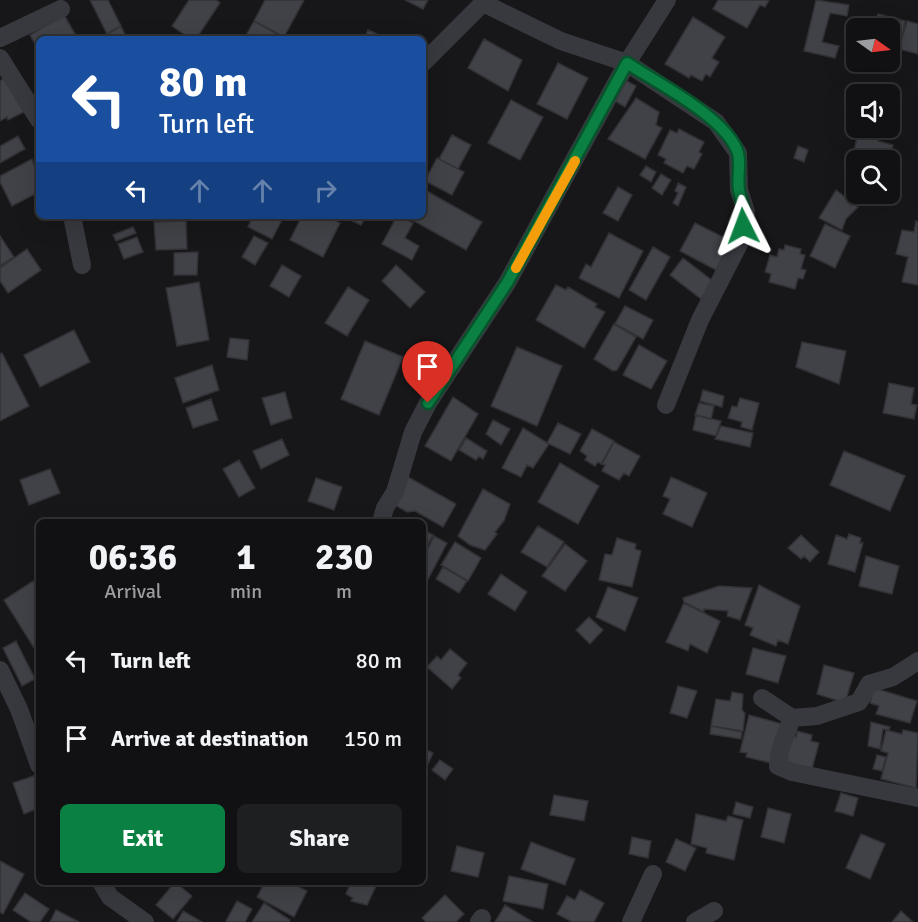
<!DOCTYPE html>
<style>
:root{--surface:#111113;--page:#1e1f21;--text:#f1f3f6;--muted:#9c9da0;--line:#303133;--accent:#0b8043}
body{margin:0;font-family:Signika,sans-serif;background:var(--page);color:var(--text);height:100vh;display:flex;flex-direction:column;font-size:22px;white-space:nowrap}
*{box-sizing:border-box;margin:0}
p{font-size:20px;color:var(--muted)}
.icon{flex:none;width:33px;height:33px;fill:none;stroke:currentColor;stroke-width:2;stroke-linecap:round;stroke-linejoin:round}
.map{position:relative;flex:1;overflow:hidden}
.drawer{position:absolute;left:36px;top:519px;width:390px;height:366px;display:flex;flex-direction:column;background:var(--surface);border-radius:9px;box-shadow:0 6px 24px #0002,0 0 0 2px var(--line)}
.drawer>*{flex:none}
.hud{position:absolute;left:36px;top:36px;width:390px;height:183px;border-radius:9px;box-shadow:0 6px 24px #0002,0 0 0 2px var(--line);background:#1a4fa0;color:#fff;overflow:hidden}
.needle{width:39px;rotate:104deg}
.buttons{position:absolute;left:846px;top:18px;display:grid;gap:12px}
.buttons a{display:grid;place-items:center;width:54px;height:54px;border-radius:9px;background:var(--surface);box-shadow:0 6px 24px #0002,0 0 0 2px var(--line);font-size:30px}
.pin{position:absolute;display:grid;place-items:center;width:51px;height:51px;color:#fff;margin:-62px -26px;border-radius:50% 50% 50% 0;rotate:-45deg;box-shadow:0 0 6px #0007}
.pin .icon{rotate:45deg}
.me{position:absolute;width:66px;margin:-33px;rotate:357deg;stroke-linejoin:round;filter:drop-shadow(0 0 4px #0008)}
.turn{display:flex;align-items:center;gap:21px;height:126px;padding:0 24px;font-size:27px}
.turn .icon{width:78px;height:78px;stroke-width:2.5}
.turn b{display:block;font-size:42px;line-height:51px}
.lanes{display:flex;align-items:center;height:57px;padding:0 24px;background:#0003;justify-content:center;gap:30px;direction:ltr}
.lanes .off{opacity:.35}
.eta{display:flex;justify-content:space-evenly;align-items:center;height:102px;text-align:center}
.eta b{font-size:36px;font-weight:700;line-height:42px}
.cta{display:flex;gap:12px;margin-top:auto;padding:12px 24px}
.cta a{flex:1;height:69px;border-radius:9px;background:var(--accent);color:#fff;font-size:24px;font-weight:700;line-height:69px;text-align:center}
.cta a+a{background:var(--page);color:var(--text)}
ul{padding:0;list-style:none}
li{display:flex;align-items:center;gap:18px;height:78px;padding:0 24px}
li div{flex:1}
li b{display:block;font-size:22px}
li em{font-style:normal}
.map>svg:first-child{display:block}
.building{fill:#414247;stroke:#313136;stroke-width:1.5}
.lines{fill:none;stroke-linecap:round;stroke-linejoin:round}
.minor{stroke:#38393f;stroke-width:18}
.route-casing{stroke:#07532c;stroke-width:15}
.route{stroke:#0b8043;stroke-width:10}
.slow{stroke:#f59e0b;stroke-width:10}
</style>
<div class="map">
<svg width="918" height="922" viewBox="0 0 918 922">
<rect width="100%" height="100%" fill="#171719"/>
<path class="building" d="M90 0H108L121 26 107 34Z
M189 0H216L220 3 196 39H191L172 26Z
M265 0H304L284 37 254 21Z
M405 0H428L423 9Z
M718 0H769L765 7 760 5 747 28 713 9Z
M816 0 849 5 847 16 830 13 822 42 839 46 835 58 804 51Z
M878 14 905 21 899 55 890 52V28H874Z
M64 15 78 39H39V51L30 35Z
M693 17 725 37 712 58 719 62 710 77 706 74 702 81 691 75 689 78 665 64Z
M254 21 286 39H244Z
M907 21 918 24V54L899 49Z
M121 26 127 39H96L107 34Z
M368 30 388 39H364Z
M484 39 522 60 508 91 468 68Z
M558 63 588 78 567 119 537 104Z
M4 78 24 112 8 120 7 117 0 121V81Z
M625 80 636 86 625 107 615 101Z
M636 98 659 112 656 125 662 128 645 159 608 139Z
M511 100 543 117 520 160 488 143Z
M859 128 880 132 878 141 893 145 890 156 901 159 894 191 890 190V160H856V179L848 178Z
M679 129 704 142 699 152 702 154 694 169 687 166 683 173 664 163 666 159 658 155 670 130 677 133Z
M452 135 471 145 458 169 439 159Z
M18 136 25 149 0 163V146Z
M798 146 808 150 804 162 794 158Z
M437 158 464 172 452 195 425 181Z
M32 159 34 165 39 162V192L12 206 0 182V176Z
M646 166 656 172 651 182 640 175Z
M661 174 671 180 662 195 652 188Z
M678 183 686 187 678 206 673 203 678 193 675 191Z
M618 187 632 195 618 221 603 213Z
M423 189 482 222 466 250 405 216H423Z
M836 190 858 207 846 219 842 230 819 218Z
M253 216H284L272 239 248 227Z
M302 216H326L340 223 323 257 290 240Z
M342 216H366L361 225Z
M397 216 413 223 405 238 419 246 412 260 382 244Z
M186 221 187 249 156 250 154 222Z
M916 221 918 222V285L902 282 908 257 896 254 902 230 914 232Z
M695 223 731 241 716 270 680 251Z
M825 224 850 236 835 268 810 256Z
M133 227 136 233 116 241 113 235Z
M609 233 643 251 619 298 579 278 586 264 591 267Z
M0 236 14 257 0 266Z
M254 236 268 243 255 265 242 257Z
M137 237 143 252 124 259 118 244Z
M785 245 801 249 800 254 805 255 801 269 806 270 803 279 798 278 795 289 769 282 771 274 765 272 770 255 777 257 779 249 784 250Z
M653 247 670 257 646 300 629 290Z
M27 249 41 270 8 293 0 281V268Z
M198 252 197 275H174V253Z
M683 258 714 282 701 299 670 275Z
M282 265 301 276 289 297 270 286Z
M396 265 425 292 410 308 382 281Z
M199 282 209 340 177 346 166 288Z
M556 285 566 290 568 287 597 304 595 307 605 312 584 348 536 320Z
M348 287 369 300 347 336 325 323Z
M625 306 653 320 643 339 615 324Z
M614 324 636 337 617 370 613 371 594 359Z
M74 330 90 362 40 387 24 355Z
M230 338 249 340 247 360 227 357Z
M365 341 403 357 379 415 341 399Z
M802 342 846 351 839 384 796 367Z
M639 345 667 361 651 389 623 375Z
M517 347 562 366 537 426 491 406Z
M2 353 29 406 0 421V354Z
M212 365 219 390 183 403 175 378Z
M889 383 914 388 911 404 917 405 914 419 883 413Z
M703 390 724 396 722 407 700 401Z
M285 392 292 418 271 425 262 398Z
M453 397 478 414 451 461 425 446Z
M740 398 759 403 752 430 741 427 742 422 728 418 732 406 737 407Z
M211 399 218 420 193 428 186 408Z
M699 403 714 406 711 419 695 415Z
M696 415 721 421 716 436 693 430Z
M493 420 510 429 501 445 486 434Z
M558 423 581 434 570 454 547 443Z
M721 426 753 433 750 447 715 439Z
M523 428 549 444 533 468 527 465 521 477 502 468Z
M592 429 614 441 601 464 598 462 595 466 585 460 587 456 580 451Z
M466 438 487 451 483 459 479 456 476 460 459 450Z
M282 439 289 455 261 469 253 451Z
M614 442 640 456 629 476 624 473 619 480 602 471 605 465 602 464Z
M844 451 905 476 890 511 830 485Z
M239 460 255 488 239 497 223 469Z
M560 463 599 486 578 524 538 502Z
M50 469 60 493 29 505 20 480Z
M408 477 456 504 443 527 415 511 407 512 393 504Z
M671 477 707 493 692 527 663 514 670 499 663 496Z
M316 478 342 487 334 510 308 501Z
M483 489 510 504 504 521 495 532 497 534 485 550 470 545 458 536Z
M538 526 564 542 547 567 521 552Z
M423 530 433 535 424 551H423Z
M849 534 861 538 860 543H863L855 572 828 564 836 535 847 539Z
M801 535 819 552 810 562 804 556 801 559 788 548Z
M434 536 447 543 423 589V553L425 554Z
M617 538 636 544 635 549 641 551 632 587 599 580 605 554 612 555Z
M455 542 481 558 468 581 441 565Z
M565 544 587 561 565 591 542 576Z
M866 556 899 566 892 594 859 586Z
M443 567 467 581 459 593 436 579Z
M501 574 527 592 515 611 488 594Z
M33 581 39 590V656L4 600Z
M759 585 800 606 788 644 778 640 776 646 750 635 753 628 745 625Z
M719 586 752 588 740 620 727 616 728 611 704 609V612L684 602 683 598Z
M608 587 638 598 625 631 596 617Z
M684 603 720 621 707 653 690 644 688 651 666 642Z
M589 617 603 630 590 644 576 630Z
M16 641 35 679 22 686 3 648Z
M753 648 786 656 778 683 746 674Z
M450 649 467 663 458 675 461 678 452 689 427 667 437 656 441 660Z
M824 665 854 673 845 703 817 694Z
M678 686 697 691 687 718 670 713Z
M874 688 917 701 910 723 876 714 879 706 870 703Z
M732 692 743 694 742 710 745 713 743 731 711 726 716 699 730 701Z
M749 715 786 725 775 764 746 757 747 753 740 752Z
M871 722 890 727 889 730 883 729 880 749 868 746Z
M711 726 742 732 741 739 710 734Z
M886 730 902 734 903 730 918 733 916 788 881 779 888 753 881 751Z
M797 731 812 735 811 741 819 743 812 769 784 762 790 735 796 737Z
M423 748 433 753 427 766 423 764Z
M877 755 886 757 882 771 873 769Z
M440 760 453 769 445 780 432 770Z
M39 774V808L24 814 13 783Z
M841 793 858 798 853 816 835 811Z
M554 795 588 801 584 821 550 815Z
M736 802 753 807 750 818 733 814Z
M768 808 791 814 784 843 761 837Z
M696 814 726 821 728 816 743 820 734 860 706 853 707 848 691 844Z
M861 834 885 844 870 879 846 868Z
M632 837 651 841 648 858 629 854Z
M676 839 696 848 685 871 666 862Z
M531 842 575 859 565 885 521 869Z
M457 846 484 853 478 877 451 871Z
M0 861 24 874 3 914 0 912Z
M509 876 548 884 543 909 503 901Z
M175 882 192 896 173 919 156 905Z
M265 882H289L307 891 294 917 257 897Z
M351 882H378L367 905 351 901 353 898 346 894Z
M580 890 604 903 594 922H572L557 914 567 896 575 900Z
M25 893 49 909 40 922H31L13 910Z
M445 895 464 914 456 922H426L422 918Z
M237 901 252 909 245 922H228L226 921Z
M264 903 290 920 289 922H252Z
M505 905 533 922H495Z
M56 910 79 922H50Z
M183 911 202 922H177Z
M901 911 913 922H892Z"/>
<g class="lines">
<path class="minor" d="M0 38 61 9
M0 58 39 120
M423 63 483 3 561 41 627 63 716 122 738 153 739 190 746 211 740 242 700 320 666 405
M72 216 82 265
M381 522 385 508 395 492 413 432 428 403 507 283 627 63 667 0
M0 670 19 709 39 765
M762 698 792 718 817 716 859 702 869 684 893 677 918 661
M792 718 780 750 778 766 792 772 918 798
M101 882 110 897 145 922
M479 922 482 918
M631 922 653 874
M695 922 714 911"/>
</g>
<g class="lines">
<g class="route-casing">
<path id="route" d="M428 403 507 283 627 63C657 83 727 118 738 153 741 164 737 178 739 190 742 205 746 211 743 226"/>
</g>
<use href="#route" class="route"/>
<path class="slow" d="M516 268 575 161"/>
</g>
</svg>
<div class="buttons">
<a><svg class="needle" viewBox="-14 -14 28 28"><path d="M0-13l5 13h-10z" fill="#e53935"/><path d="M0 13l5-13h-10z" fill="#9c9da0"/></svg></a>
<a><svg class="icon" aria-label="sound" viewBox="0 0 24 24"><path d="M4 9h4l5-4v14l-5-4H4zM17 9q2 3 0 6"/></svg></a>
<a><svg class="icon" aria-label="search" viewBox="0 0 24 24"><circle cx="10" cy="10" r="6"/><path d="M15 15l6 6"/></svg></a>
</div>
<div class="pin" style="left:428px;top:403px;background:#d93025"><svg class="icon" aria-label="arrive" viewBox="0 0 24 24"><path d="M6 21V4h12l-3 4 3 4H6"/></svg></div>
<svg class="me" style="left:743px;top:226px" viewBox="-20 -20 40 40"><path d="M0-17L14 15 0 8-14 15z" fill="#0b8043" stroke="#fff" stroke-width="4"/></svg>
<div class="hud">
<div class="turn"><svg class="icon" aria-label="left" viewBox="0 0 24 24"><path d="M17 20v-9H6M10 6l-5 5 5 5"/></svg><div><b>80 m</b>Turn left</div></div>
<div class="lanes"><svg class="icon" aria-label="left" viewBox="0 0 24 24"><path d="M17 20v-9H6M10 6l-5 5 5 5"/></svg><svg class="icon off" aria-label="ahead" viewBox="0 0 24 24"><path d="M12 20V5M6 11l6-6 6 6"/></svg><svg class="icon off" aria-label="ahead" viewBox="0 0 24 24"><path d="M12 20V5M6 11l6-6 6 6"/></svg><svg class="icon off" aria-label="right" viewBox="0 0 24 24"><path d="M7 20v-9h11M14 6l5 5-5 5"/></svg></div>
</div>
<section class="drawer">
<div class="eta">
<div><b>06:36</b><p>Arrival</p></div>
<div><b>1</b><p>min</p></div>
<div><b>230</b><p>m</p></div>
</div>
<ul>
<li><svg class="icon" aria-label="left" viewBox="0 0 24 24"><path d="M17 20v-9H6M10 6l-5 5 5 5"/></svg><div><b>Turn left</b></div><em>80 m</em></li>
<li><svg class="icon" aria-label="arrive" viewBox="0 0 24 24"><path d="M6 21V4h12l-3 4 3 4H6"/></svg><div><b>Arrive at destination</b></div><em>150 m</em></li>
</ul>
<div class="cta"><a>Exit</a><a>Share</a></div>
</section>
</div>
